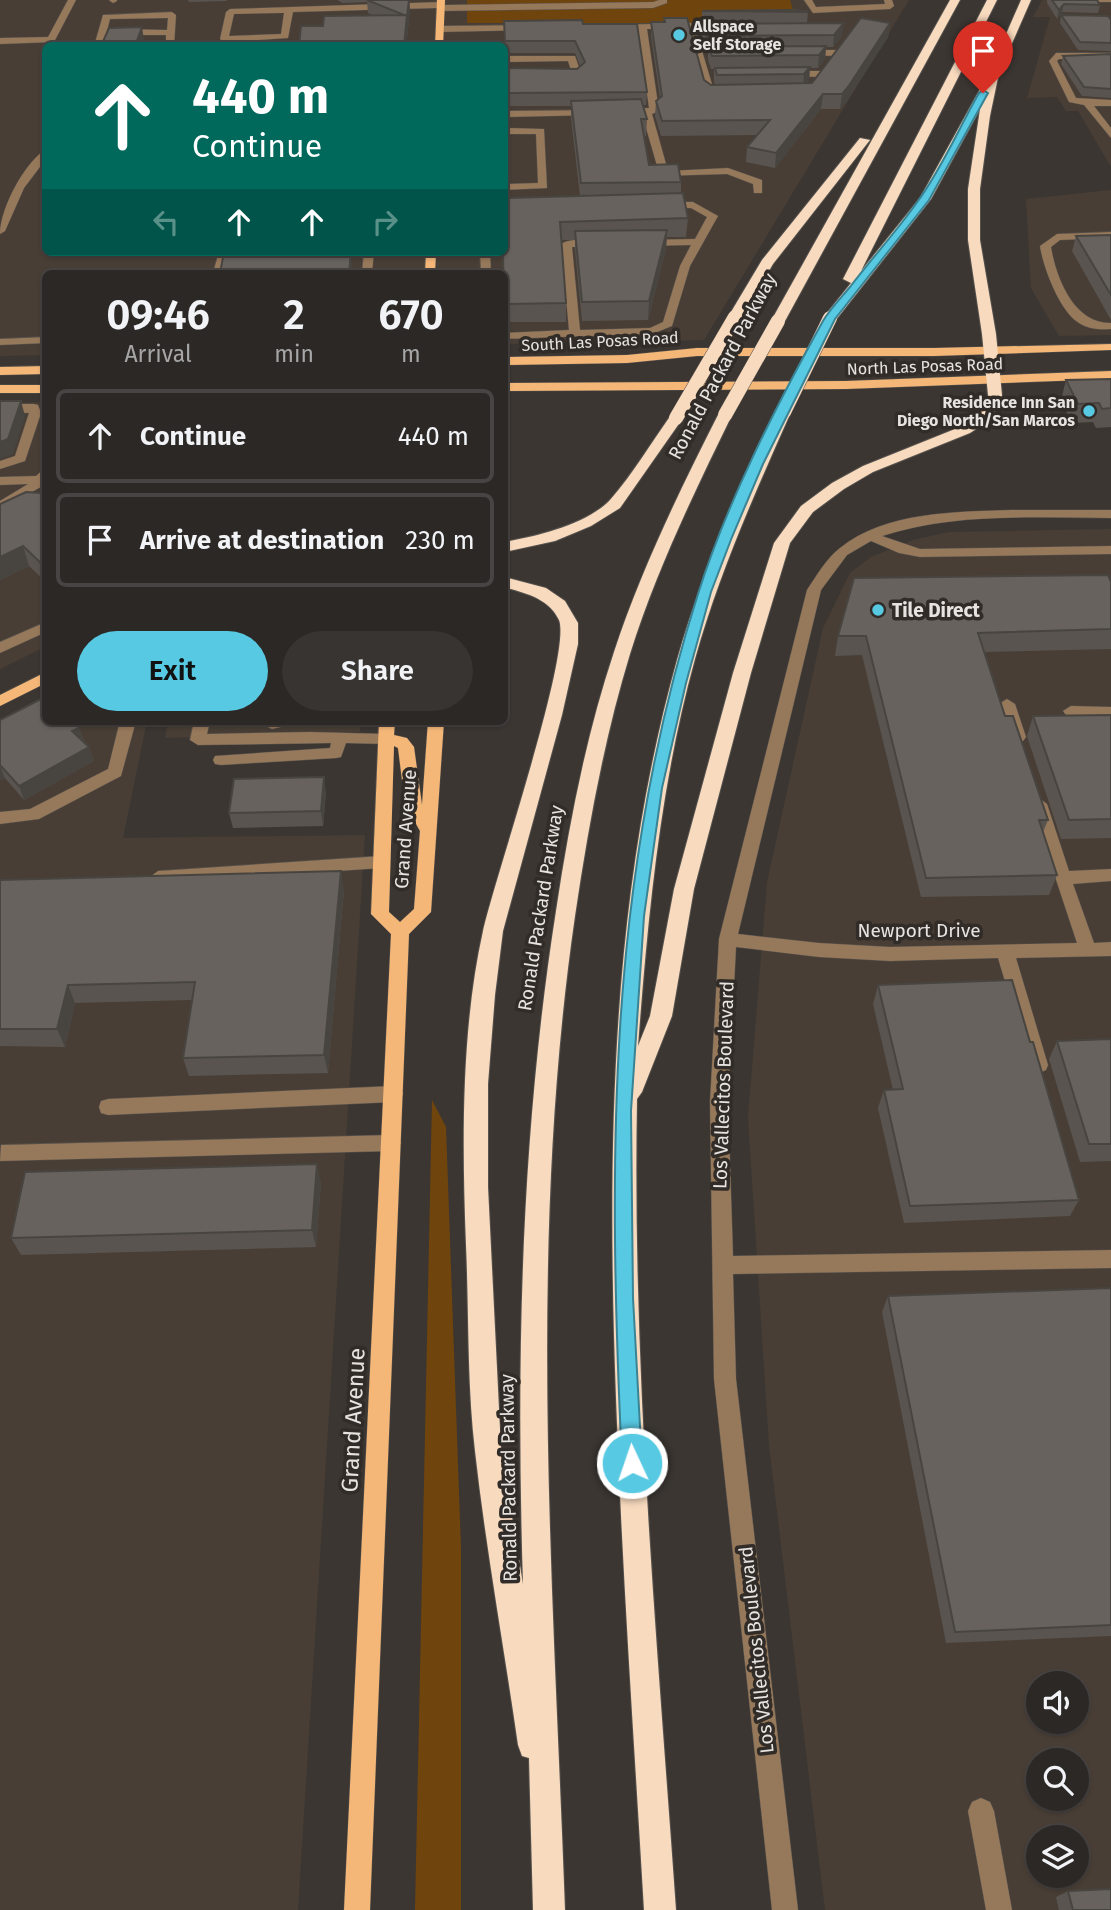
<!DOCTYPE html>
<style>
:root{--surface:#2c2826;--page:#383432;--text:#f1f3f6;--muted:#a6a6a7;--line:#484443;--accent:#58c9e3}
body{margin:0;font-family:"Fira Sans",sans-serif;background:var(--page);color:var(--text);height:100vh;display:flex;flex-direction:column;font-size:26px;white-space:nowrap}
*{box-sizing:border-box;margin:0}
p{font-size:23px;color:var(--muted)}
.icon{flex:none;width:38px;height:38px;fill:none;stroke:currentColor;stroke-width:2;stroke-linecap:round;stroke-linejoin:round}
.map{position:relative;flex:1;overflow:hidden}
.details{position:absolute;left:42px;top:270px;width:466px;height:455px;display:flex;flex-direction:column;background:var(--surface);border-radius:10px;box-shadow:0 2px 5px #0004,0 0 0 2px var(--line)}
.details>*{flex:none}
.guide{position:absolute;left:42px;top:42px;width:466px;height:214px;border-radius:10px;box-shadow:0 2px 5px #0004,0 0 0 2px var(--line);background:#00695c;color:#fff;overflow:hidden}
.buttons{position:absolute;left:1026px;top:1671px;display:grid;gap:14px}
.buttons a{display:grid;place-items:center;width:63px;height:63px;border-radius:50%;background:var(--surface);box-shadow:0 2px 5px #0004,0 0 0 2px var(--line);font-size:35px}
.pin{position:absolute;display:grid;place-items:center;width:60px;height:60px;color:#fff;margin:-72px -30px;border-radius:50% 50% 50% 0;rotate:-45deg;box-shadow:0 0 7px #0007}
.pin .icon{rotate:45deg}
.me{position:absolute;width:77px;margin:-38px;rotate:357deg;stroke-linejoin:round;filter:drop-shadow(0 0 5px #0008)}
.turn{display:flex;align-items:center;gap:24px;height:147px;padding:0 35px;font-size:32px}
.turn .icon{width:91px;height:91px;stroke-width:2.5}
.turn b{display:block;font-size:49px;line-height:60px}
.lanes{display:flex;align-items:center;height:66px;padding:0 35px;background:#0003;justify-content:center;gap:35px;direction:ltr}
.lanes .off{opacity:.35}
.eta{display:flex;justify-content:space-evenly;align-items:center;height:119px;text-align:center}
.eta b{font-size:42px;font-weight:600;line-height:49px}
.primary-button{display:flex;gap:14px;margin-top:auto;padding:14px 35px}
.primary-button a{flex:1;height:80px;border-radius:42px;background:var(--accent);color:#111;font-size:28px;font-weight:600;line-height:80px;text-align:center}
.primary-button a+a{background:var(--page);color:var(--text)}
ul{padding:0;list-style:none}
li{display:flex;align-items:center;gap:21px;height:94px;margin:0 14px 10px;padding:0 21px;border:4px solid var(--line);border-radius:10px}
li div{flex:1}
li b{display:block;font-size:26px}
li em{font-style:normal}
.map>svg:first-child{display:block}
.built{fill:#483e35;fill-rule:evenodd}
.green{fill:#70440d}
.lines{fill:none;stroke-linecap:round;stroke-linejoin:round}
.minor-casing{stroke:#56524e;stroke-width:1}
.major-casing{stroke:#56524e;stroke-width:1}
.highway-casing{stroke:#56524e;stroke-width:2}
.minor{fill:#96785a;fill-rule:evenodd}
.major{fill:#f4b778;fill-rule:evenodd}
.highway{fill:#f8dabe;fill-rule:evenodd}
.highway-bridge-casing{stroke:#56524e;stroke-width:15;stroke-linecap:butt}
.highway-bridge{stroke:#f8dabe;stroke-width:14}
.wall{fill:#595450}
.shaded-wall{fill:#484541}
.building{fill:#67625d;stroke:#484541;stroke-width:2}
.route{fill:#58c9e3;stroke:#398394;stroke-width:2}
.poi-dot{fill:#58c9e3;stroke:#312c28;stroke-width:2.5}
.labels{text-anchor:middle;stroke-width:7;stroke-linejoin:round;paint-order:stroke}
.far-poi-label{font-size:16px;font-weight:bold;fill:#e6e3e0;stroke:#312c28;text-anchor:start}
.far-street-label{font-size:16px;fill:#e6e3e0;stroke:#312c28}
.street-label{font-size:19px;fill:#e6e3e0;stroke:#312c28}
.poi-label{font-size:19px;font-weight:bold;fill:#e6e3e0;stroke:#312c28;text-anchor:start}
.near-street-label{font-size:23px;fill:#e6e3e0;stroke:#312c28}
</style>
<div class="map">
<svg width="1111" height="1910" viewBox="0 0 1111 1910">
<rect width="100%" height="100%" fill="#3b3632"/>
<path class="built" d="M0 0H909L704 340 504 344V273H46L45 355 0 356ZM46 46H504V252H46Z
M1042 0H1111V167L1078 111H1066L1057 97 1027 98 1050 17H1033Z
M1111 190V335L1059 336 1031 288 1026 199Z
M45 402V647L0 669V403Z
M1111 529V1910H825L769 1445 748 1118 767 882 823 628 850 573 871 557 913 540 949 532ZM1038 1684H1076V1722H1038ZM1038 1760H1076V1799H1038ZM1038 1838H1076V1876H1038Z
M46 721H147L123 838 365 835 298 1910H0V728Z
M168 721H360V732L165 738Z"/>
<path class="green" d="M467 0H790L797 23H467Z
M432 1100 446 1127 461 1549V1910H415Z"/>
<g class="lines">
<g class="minor-casing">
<path id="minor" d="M68 0H76L54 42 0 44V38L48 37Z
M109 0H117V1L113 3Z
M659 0H667V3L653 8 441 11 437 8 293 12 288 38 224 42 220 39 226 12 230 9 441 2 445 5 653 2ZM284 13 281 34 229 36 234 14Z
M804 0H812L816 7 885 4 884 0H892L894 6 890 9 813 13Z
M1066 0H1111V2H1070Z
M172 12 176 15 174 46H166V35H118L114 32 118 29 167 30 168 18 110 19 103 46H94L103 15Z
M691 23 696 28H723L727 31 723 34H697L714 91 726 94 721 97 705 94 687 29H647L659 111 652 114 668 171 728 168 762 180V193H754L753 184 727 174 660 176 642 114 623 115 618 112 623 109 649 108 638 29 615 30 612 25Z
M527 25 530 30 440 32 436 29 440 26Z
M802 50H837L841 53 837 56 799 55 798 53Z
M1111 53V59H1059L1057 61 1076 98 1111 100V106H1094L1111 128V138L1084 105 1069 102 1049 61 1056 53Z
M504 56H575L582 76 577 79 557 78V74L572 73 568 61 504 62Z
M787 71H822L827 74 822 77 784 76 782 74Z
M598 110V114L595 115 504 117V111Z
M504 128 544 129 547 188 504 190V184L538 183 536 134H504Z
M46 149V159L24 188 5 231 0 234C0 209 24 163 46 149Z
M693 202 718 216 690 266 672 326 652 334 504 339V333L569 330 561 244C570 238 593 238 602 244L597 247H572L580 330 650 328 663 322 680 266 691 245 642 246 637 243 642 240 695 239 707 217 691 208H661L656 205 661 202Z
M1111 232V238L1060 240 1051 247C1056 278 1074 324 1111 323V329C1100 330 1088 329 1079 323 1060 312 1043 267 1040 246L1057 234Z
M219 252H229L223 273H213Z
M364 252H374L372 273H362Z
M480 252H490L491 273H481Z
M46 337V343L0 345V339Z
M0 404H34L38 405 41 413 25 461 0 469V461L15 456 29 413 0 412Z
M46 467V484L0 510V501L28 484 0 485V477L36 476Z
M1012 510H1111V518C1034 518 956 512 882 536L920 549 1111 546V554L920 557 899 553 871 541 847 555 821 590 738 934 819 943 890 947 1077 943 1031 804 1039 798 1047 804 1069 871 1111 869V881L1073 884 1094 943 1111 942V956L1016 958 1048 1065 1046 1070 1039 1073 1032 1070 1030 1065 998 958 890 961 819 957 736 947 728 1102 733 1256 1111 1250V1268L733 1274 736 1379 798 1910H772L714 1379 710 1102 719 939 807 590C817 575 826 559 840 548 886 511 957 512 1012 510Z
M46 622V632L0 653V642Z
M1007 699 1015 704 1026 737 1023 741H1013L1010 737 999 704Z
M1071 706 1111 707V717L1066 715 1063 711Z
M120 721H136L121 776 39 819 0 824V812L30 809 108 769Z
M194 721H210L207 734 310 732 386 734 394 739 386 744 346 743 341 757 336 758 221 765 215 764 213 760 215 756 330 748 331 743 198 745 190 740Z
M257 721H292L289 725 272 729Z
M382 856 390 862 382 868 158 883 150 877 158 871Z
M394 1086 401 1088 403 1094 401 1100 394 1102 108 1115 101 1113 99 1107 101 1101 108 1099Z
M391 1135 398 1137 401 1143 398 1149 391 1151 0 1161 1 1145Z
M981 1798 990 1802 994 1811 1012 1910H986L968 1811 972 1802Z"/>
</g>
<g class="major-casing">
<path id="major" d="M437 0H445L443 46H435Z
M426 252H436L435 273H425Z
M1111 344V350L934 356H697L627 363 504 365V357L627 355 697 348H934Z
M46 366V374L0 375V367Z
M1111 371V379L846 389 504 391V383L846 381Z
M0 385H46V393H0Z
M46 672V683L0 706V695Z
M379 721H395L394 735 407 738 414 747 422 805 428 721H444L431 912 409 934 370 1910H344L391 934 371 914ZM394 746 398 748 405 804 420 831 414 909 400 922 389 912Z"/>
</g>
<g class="highway-casing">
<path id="highway" d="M950 0H960L785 321 778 325 773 324 771 321Z
M987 0H997L861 271 920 198 989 73 1021 0H1031L999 73 990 116 980 189V240L996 334 1002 395 999 406 987 422 970 433 873 472 844 489 813 512 790 543 751 673 694 889 672 1016 642 1092 637 1099C632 1370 657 1640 676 1910H644C634 1739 622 1569 616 1398 607 1151 610 900 677 660 701 574 739 493 777 412L784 408 789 409 791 412C755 493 719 573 695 659 660 785 648 916 638 1046L650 1016 674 889 733 673 774 543 801 506 832 483 863 466 960 427 977 416 985 405 988 395 982 334 968 240V189L980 109 931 199 835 321H825L823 318 851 283 843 279Z
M860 138 870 140 773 264 740 320H730L728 317 762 260Z
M725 411 732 415C694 493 656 571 630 654 604 739 588 828 575 916 527 1247 553 1578 565 1910H533L529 1758 522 1756 518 1745C504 1647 486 1549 475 1451 467 1383 469 1313 466 1245 462 1144 461 1029 483 931 494 880 572 653 559 620 549 598 525 593 504 587V577L546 588 565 601 578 623V644L562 715 503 931 495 995 488 1084V1187L501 1449 523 1584C516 1359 521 1134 556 911 569 824 586 736 614 652 641 570 679 492 718 415Z
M676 414 683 418 620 508 591 526 555 541 504 552V542C537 536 586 525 610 500 633 474 651 443 671 415Z"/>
</g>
<use href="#minor" class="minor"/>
<use href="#major" class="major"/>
<use href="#highway" class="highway"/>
<g class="highway-bridge-casing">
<path id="highway-bridge" d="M784 412 830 318
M725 415 778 321
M676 418 735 317"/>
</g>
<use href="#highway-bridge" class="highway-bridge"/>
</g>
<path class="wall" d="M188 0H227L226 1 189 2Z
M337 0H411H409L410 11 406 46H299L323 26 375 16 368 13 367 2 343 3Z
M1047 0H1097L1100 5 1098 13 1062 12 1057 19 1047 3Z
M702 11 808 12 807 23 842 36 833 47H826L825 59 818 68H810L809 80 806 83H812L890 23 888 37 846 102 840 109H821L775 168 746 162 747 147 757 135 661 136 655 116 656 101 660 98 651 36V22H664V18L704 80 711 85H715L714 81V69H711L708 60V48H705L702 37Z
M1061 15 1111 20V51L1078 50 1060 23Z
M504 21 583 24 647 92 646 105H643L647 119 646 136H644L649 165 681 182V193L688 218 686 237H667L666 248 648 320 582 321 575 250V240H561L566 303V322H504V273L580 196 571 118V106H508L506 68 577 69 580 66 575 53H505Z
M1111 54V98L1082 96 1061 64 1063 56Z
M1111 235V320L1072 251 1076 236Z
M1111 379V427L1096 428 1093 422 1072 423 1061 400 1066 380Z
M46 496V582L29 566 0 580V504Z
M1111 582V649L985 652 1005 716 1048 820 1043 832 1057 875 1049 895 921 897 862 655 835 656 838 636Z
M1111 715V838L1061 839 1027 736 1033 716Z
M0 720 46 721 79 728 84 741 89 747 94 761 24 800 5 778 0 780Z
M326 792 323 826 233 828 229 813Z
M0 880 344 890 328 1073 189 1076 183 1058 192 1000 75 1003 65 1047 0 1046Z
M878 985 1030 1042 1079 1200 1070 1216 904 1223 878 1108 884 1090H893L873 1004Z
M1111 1039V1161L1080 1162 1049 1059 1057 1041Z
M321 1182 316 1247 21 1255 11 1238Z
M1111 1288V1636L946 1643 882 1312 888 1296Z
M1068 1891 1111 1910H1059L1056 1897Z"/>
<path class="shaded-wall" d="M409 0 410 11 408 29 407 16Z
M1064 4 1062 12 1057 19 1059 10Z
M407 15 408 30 406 46H404Z
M844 23 842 36 833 47 834 35Z
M890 23 888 37 846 102 840 109 842 94Z
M142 27 144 40 142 46H135Z
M826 46 825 59 818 68 819 55Z
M810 67 809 80 803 87 804 74Z
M823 94 821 109 775 168 776 153Z
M667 230 666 248 648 320 649 301Z
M351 252 352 273H349Z
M21 401 25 416 13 454 0 459V442Z
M23 546 29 566 0 580V557Z
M79 728 84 741 72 731Z
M89 747 94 761 24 800 19 786Z
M0 766 5 778 0 780Z
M324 777 326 792 323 826 321 811Z
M341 871 344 890 328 1073 324 1055Z
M68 985 75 1003 65 1047 57 1029Z
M317 1164 321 1182 316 1247 312 1230Z"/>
<path class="building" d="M367 0H409L407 16V15H404Z
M1052 0H1097L1100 5 1064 4 1059 10Z
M797 10 808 12 702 11Z
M407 15 404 46H299L301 26H323L324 16Z
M1061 15 1108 16 1111 20V43L1080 42Z
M664 18H687L704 80 711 85 812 83 861 18 890 23 848 87 842 94H823L776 153 747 147 770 120 662 121 656 101 662 96 651 22H665Z
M582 20 583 24H637L647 92 507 93 506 68 577 69 585 62 575 41H505L504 21Z
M844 23 834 35 706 36 702 24Z
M142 27 135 46H101L109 28Z
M826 46 819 55 712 56 709 47Z
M1111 54V89L1084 87 1063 56Z
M810 67 804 74 717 75 715 68Z
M641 99 647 119H641L649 165 678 164 681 182 581 183 571 101Z
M683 193 688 218 560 222 566 303 504 304 503 252H504V198Z
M667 230 649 301 582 302 575 231Z
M1111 235V295L1076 236Z
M224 252H351L349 273H220Z
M1111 379V408L1102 409 1099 403 1078 404 1066 380Z
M0 401H21L8 439 0 442Z
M26 492 41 493 46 496V568L23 546 0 557V504Z
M1108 575 1111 582V629L978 633 1005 716H1013L1048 820H1039L1057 875 926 878 866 636H838L854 578Z
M41 699 46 703V721H72L79 728 72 731 89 747 19 786 0 765V720Z
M1111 715V819L1069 820 1033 716Z
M324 777 321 811 229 813 234 779Z
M341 871 324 1055 183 1058 195 982 68 985 57 1029H0V880Z
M1012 980 1030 1042H1033L1079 1200 910 1206 884 1090 903 1089 878 985Z
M1111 1039V1144H1089L1057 1041Z
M317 1164 312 1230 11 1238 25 1172Z
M1111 1288V1625L955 1632 888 1296Z
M1111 1889V1910H1073L1068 1891Z"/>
<path class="route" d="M983 90 988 93 929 200 835 319 763 464 732 537 711 592 686 683 662 788 644 916 631 1111 633 1298 642 1463 639 1470 632 1473 625 1470 622 1463C608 1165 606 881 698 594 727 502 776 406 823 321 830 309 841 298 850 287 872 258 897 231 918 201 942 168 959 128 979 93Z"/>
<g class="poi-dot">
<circle cx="679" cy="35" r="7"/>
<circle cx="1089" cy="411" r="7"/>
<circle cx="878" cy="610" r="7"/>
</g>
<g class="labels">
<g class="far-poi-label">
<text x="693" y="32">Allspace<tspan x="693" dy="18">Self Storage</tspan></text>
<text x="1075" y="408" text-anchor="end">Residence Inn San<tspan x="1075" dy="18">Diego North/San Marcos</tspan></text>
</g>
<g class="far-street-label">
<text transform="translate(600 341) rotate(-3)" y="6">South Las Posas Road</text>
<text transform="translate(925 366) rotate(-2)" y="6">North Las Posas Road</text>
</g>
<g class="street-label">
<text transform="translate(722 366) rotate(-62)" y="7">Ronald Packard Parkway</text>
<text transform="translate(405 829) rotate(-86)" y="7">Grand Avenue</text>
<text transform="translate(540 908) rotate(-81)" y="7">Ronald Packard Parkway</text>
<text x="919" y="937">Newport Drive</text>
<text transform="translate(723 1085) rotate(-88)" y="7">Los Vallecitos Boulevard</text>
<text transform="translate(508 1478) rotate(-91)" y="7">Ronald Packard Parkway</text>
<text transform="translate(756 1650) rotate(-96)" y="7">Los Vallecitos Boulevard</text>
</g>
<g class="poi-label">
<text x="892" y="617">Tile Direct</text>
</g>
<g class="near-street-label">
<text transform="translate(353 1420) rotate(-87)" y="8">Grand Avenue</text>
</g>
</g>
</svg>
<div class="buttons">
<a><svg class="icon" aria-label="sound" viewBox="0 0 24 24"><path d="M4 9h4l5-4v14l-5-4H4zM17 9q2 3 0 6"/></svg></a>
<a><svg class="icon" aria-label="search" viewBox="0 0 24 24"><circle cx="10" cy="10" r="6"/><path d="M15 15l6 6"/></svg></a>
<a><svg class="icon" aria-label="layers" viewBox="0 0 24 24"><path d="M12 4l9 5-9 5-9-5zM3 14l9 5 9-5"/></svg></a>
</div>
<div class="pin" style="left:983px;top:93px;background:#d93025"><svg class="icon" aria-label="arrive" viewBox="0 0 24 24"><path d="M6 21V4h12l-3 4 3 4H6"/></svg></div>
<svg class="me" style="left:632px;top:1463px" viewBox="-20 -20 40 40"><circle r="17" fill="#58c9e3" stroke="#fff" stroke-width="3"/><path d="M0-11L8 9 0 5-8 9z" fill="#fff"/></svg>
<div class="guide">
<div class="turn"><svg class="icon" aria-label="ahead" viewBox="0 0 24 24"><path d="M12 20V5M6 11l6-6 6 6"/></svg><div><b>440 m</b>Continue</div></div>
<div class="lanes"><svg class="icon off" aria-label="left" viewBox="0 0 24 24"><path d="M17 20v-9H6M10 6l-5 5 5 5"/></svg><svg class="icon" aria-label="ahead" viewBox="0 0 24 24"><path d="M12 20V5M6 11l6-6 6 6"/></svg><svg class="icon" aria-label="ahead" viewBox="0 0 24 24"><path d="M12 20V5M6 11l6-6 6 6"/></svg><svg class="icon off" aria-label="right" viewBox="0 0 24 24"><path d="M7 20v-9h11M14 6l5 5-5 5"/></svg></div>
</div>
<section class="details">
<div class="eta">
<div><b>09:46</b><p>Arrival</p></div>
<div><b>2</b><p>min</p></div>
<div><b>670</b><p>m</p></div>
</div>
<ul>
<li><svg class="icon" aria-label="ahead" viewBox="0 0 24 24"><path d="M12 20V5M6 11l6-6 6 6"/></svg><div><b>Continue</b></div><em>440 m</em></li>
<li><svg class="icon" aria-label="arrive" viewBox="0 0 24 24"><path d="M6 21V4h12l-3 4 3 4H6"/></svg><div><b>Arrive at destination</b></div><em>230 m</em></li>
</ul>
<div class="primary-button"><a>Exit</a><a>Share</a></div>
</section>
</div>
